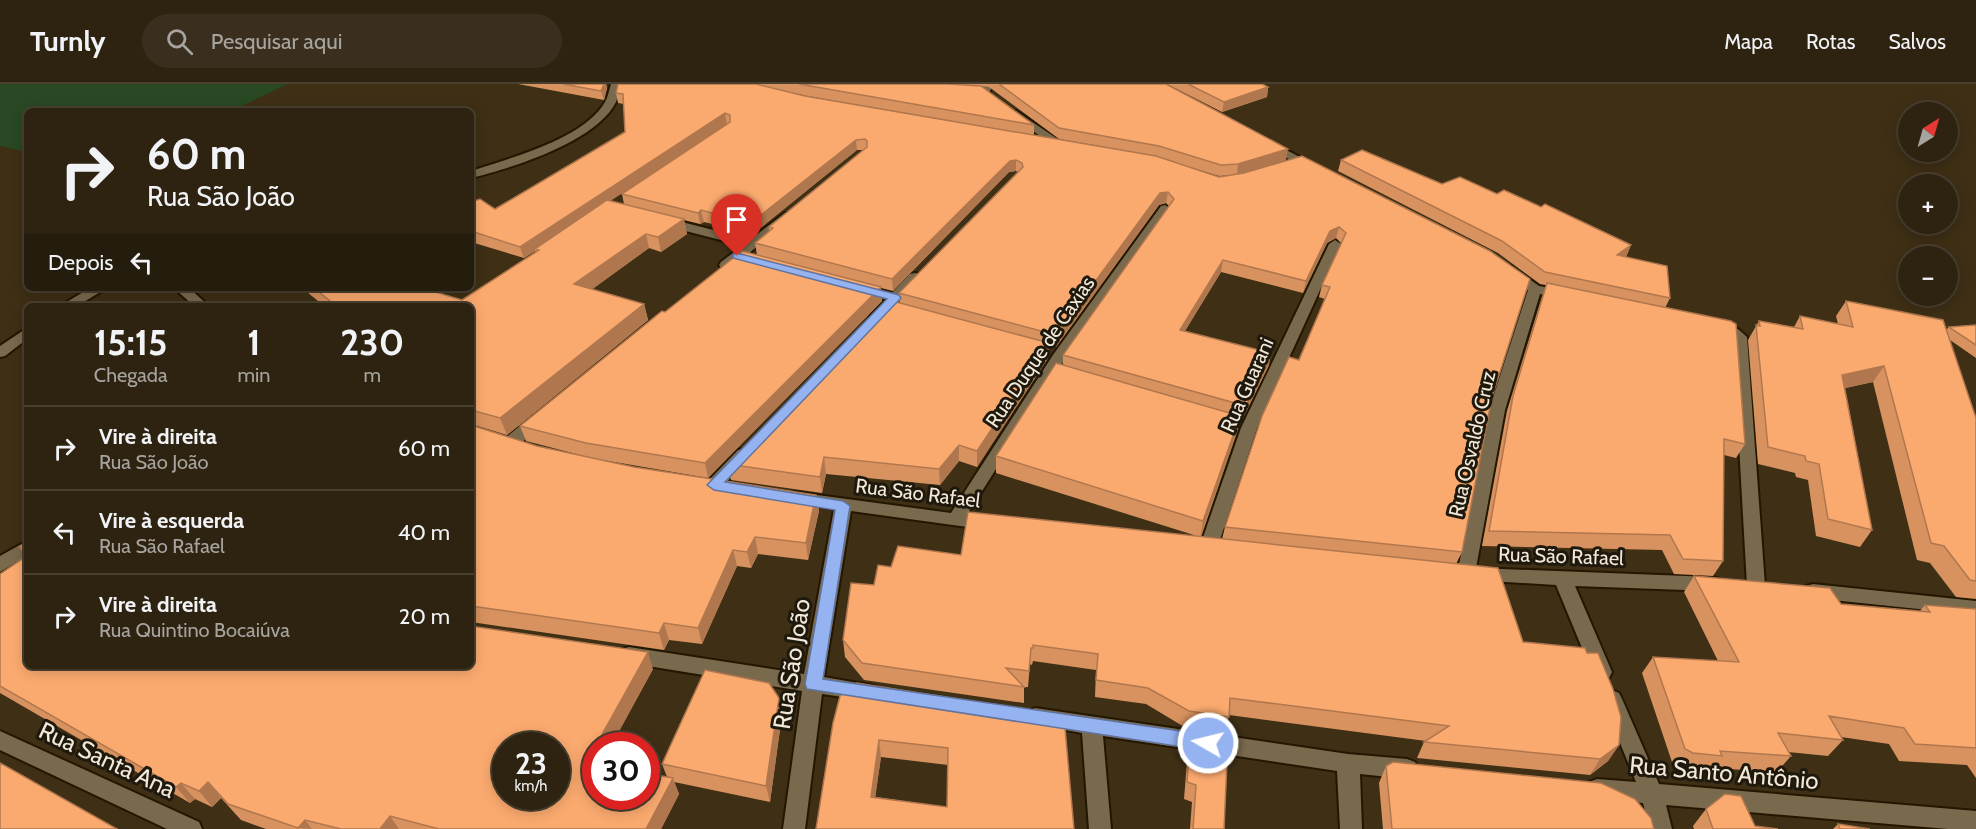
<!DOCTYPE html>
<html lang="pt">
<meta charset="utf-8">
<style>
:root{--surface:#2e2310;--page:#3a2f1e;--text:#f1f3f6;--muted:#a7a49f;--line:#494030}
body{margin:0;font-family:Cabin,sans-serif;background:var(--page);color:var(--text);height:100vh;display:flex;flex-direction:column;font-size:22px;white-space:nowrap}
*{box-sizing:border-box;margin:0}
p{font-size:20px;color:var(--muted)}
.icon{flex:none;width:33px;height:33px;fill:none;stroke:currentColor;stroke-width:2;stroke-linecap:round;stroke-linejoin:round}
.map{position:relative;flex:1;overflow:hidden}
.side{position:absolute;left:24px;top:219px;width:450px;height:366px;display:flex;flex-direction:column;background:var(--surface);border-radius:9px;box-shadow:0 3px 15px #0003,0 0 0 2px var(--line)}
.side>*{flex:none}
.top-card{position:absolute;left:24px;top:24px;width:450px;height:183px;border-radius:9px;box-shadow:0 3px 15px #0003,0 0 0 2px var(--line);background:#2e2310;color:var(--text);overflow:hidden}
.needle{width:39px;rotate:37deg}
.fabs{position:absolute;left:1898px;top:18px;display:grid;gap:12px}
.fabs a{display:grid;place-items:center;width:60px;height:60px;border-radius:50%;background:var(--surface);box-shadow:0 3px 15px #0003,0 0 0 2px var(--line);font-size:30px}
.speed{position:absolute;left:492px;top:648px;display:flex;gap:12px;font-size:30px;font-weight:700;text-align:center}
.speed>*{display:grid;place-content:center;width:78px;height:78px;border-radius:50%;background:var(--surface);box-shadow:0 3px 15px #0003,0 0 0 2px var(--line);line-height:1}
.speed small{font-size:15px;font-weight:400}
.speed .limit{border:9px solid #d22;background:#fff;color:#111}
.pin{position:absolute;display:grid;place-items:center;width:51px;height:51px;color:#fff;margin:-62px -26px;border-radius:50% 50% 50% 0;rotate:-45deg;box-shadow:0 0 6px #0007}
.pin .icon{rotate:45deg}
.me{position:absolute;width:66px;margin:-33px;rotate:278deg;stroke-linejoin:round;filter:drop-shadow(0 0 4px #0008)}
.turn{display:flex;align-items:center;gap:21px;height:126px;padding:0 24px;font-size:27px}
.turn .icon{width:78px;height:78px;stroke-width:2.5}
.turn b{display:block;font-size:42px;line-height:51px}
.then{display:flex;align-items:center;height:57px;padding:0 24px;background:#0003;gap:12px;font-size:22px}
.eta{display:flex;justify-content:space-evenly;align-items:center;height:102px;text-align:center}
.eta b{font-size:36px;font-weight:700;line-height:42px}
ul{padding:0;list-style:none}
li{display:flex;align-items:center;gap:18px;height:84px;padding:0 24px;border-top:2px solid var(--line)}
li div{flex:1}
li b{display:block;font-size:22px}
li em{font-style:normal}
header{display:flex;align-items:center;gap:36px;box-sizing:border-box;height:84px;padding:0 30px;background:var(--surface);border-bottom:2px solid var(--line)}
header strong{font-size:28px}
nav{display:flex;gap:33px;margin-inline-start:auto;font-size:21px}
.search{width:420px;height:54px;background:var(--page);display:flex;align-items:center;gap:15px;box-sizing:border-box;padding:0 21px;border-radius:33px;color:var(--muted);font-size:22px}
.map>svg:first-child{display:block}
.green{fill:#284923}
.lines{fill:none;stroke-linecap:round;stroke-linejoin:round}
.service-casing{stroke:#241700;stroke-width:4}
.minor-casing{stroke:#241700;stroke-width:4}
.service{fill:#79694d;fill-rule:evenodd}
.minor{fill:#79694d;fill-rule:evenodd}
.wall{fill:#d8925f;fill-rule:evenodd}
.shaded-wall{fill:#b0774e}
.building{fill:#fbaa6f;stroke:#b0774e;stroke-width:1.5;fill-rule:evenodd}
.route{fill:#95b2f1;stroke:#61749d;stroke-width:1.5}
.labels{text-anchor:middle;stroke-width:6;stroke-linejoin:round;paint-order:stroke}
.street-label{font-size:20px;fill:#f1e8d8;stroke:#1f190d}
.near-street-label{font-size:24px;fill:#f1e8d8;stroke:#1f190d}
</style>
<header>
<strong>Turnly</strong>
<div class="search"><svg class="icon" aria-label="search" viewBox="0 0 24 24"><circle cx="10" cy="10" r="6"/><path d="M15 15l6 6"/></svg>Pesquisar aqui</div>
<nav><a>Mapa</a><a>Rotas</a><a>Salvos</a></nav>
</header>
<div class="map">
<svg width="1976" height="745" viewBox="0 0 1976 745">
<rect width="100%" height="100%" fill="#3e2f15"/>
<path class="green" d="M0 0H288L231 27H27V68L0 62Z"/>
<g class="lines">
<g class="service-casing">
<path id="service" d="M666 134 757 157 758 160 752 164 662 141 660 138 662 135Z
M860 200 900 211 902 214 895 218 855 207 853 204Z"/>
</g>
<g class="minor-casing">
<path id="minor" d="M611 0H621C619 6 618 13 616 18 596 58 512 84 471 94V87C510 74 584 55 605 18 608 13 609 6 611 0Z
M984 0H994L989 9 980 7Z
M1016 27 1062 58V62H1054L1012 32V28Z
M1269 57 1319 83 1321 85 1315 88 1311 87 1265 62 1263 60Z
M1165 121 1171 125 1067 272 967 431 995 436 998 440 995 444 989 446 851 427 824 593 870 601 877 603 880 609 877 615 870 617 822 610 805 745H783L802 607 629 579 622 577 619 571 622 565 629 563 804 590 834 425 789 418 786 414 789 410 795 408 951 429 1053 271 1161 122Z
M785 129 789 130 791 133 789 136 731 184H721L719 181 721 178Z
M1335 156 1341 160 1257 344 1218 462 1215 467 1209 468 1203 467 1200 462 1241 344 1329 160Z
M1511 182 1539 202 1570 208 1572 211 1565 215 1540 210 1505 326 1476 484 1712 493 1719 495 1721 500 1719 505 1712 507 1575 502 1612 588 1609 594 1602 596 1595 594 1592 588 1556 501 1472 496 1466 498 1459 496 1457 491 1489 326 1528 206 1506 189 1504 186Z
M915 189 920 190 922 193 920 196 882 236H872L870 233 872 230 910 190Z
M90 204H107L77 222H60Z
M174 204H189L209 222H194Z
M1716 240 1738 245 1747 253 1765 502 1763 507 1756 509 1749 507 1747 502 1733 255 1711 247 1709 244Z
M27 244V255L5 272 0 273V262Z
M539 330 547 335 545 339 515 364H503L501 360 503 356 533 331Z
M744 365 750 366 752 370 750 374 720 405H708L706 401 708 397 738 366Z
M27 457V472L0 488V472Z
M1813 500 1976 517V531L1813 514 1806 512 1804 507 1806 502Z
M1612 606 1619 609 1622 615 1659 700 1976 727V745H1948L1666 721 1672 745H1650L1643 719 1597 715 1589 712 1586 705 1589 698 1597 695 1636 698 1602 615 1605 609Z
M1035 624 1348 670 1407 675 1415 678 1418 685 1415 692 1407 695 1360 690 1362 745H1340L1337 687 1103 652 1111 745H1089L1082 649 1028 639 1024 633 1028 627Z
M0 647 199 738 202 745H167L0 666Z"/>
</g>
<use href="#service" class="service"/>
<use href="#minor" class="minor"/>
</g>
<path class="wall" d="M518 0H606L607 4 604 16Z
M618 0H1166L1286 76 1240 90 1302 72 1492 313 1462 468 1456 480 1523 558 1619 661 1608 677 1590 691 1417 674 1424 658 1426 657 1229 631 1225 649 1186 644 1146 620 1095 613 1096 586 1033 577 1032 581 1030 580 1028 603H1024V619L864 596 845 573 843 556 874 501 891 483 961 471 1197 452 996 389V372L1063 281V271L1169 122 1166 119 1159 121 1056 263 1049 261 1048 274 977 383 959 377 940 401 826 390 822 409 731 396 727 380 900 219 899 209 1018 88 1016 87 1009 88 893 207 881 204 882 217 708 394 597 375 634 383 816 411 819 427 808 476 758 470 751 484 737 482 702 560 669 556 664 566 471 538V341L537 362 584 372 526 357 520 342 665 228 757 171 755 159 769 147V143L863 66H857L753 150 704 138 700 140 684 136 687 150 661 168 649 164 592 205 644 220 648 236 507 351 471 340V222L323 221 302 204H422L462 216 536 168 535 167 524 174 471 158V118L495 125 625 48 624 20 618 19 616 9ZM981 2 989 3 1059 55 1139 69 805 12 771 4 807 12 1034 51V41ZM727 40 622 110 624 120 610 117ZM1157 73 1219 92 1232 91 1219 93ZM1336 154 1341 159 1322 201 1319 213 1325 215 1225 443 1222 455 1201 453 1237 348 1240 333 1243 334 1269 281 1185 247 1221 188 1303 209 1327 159Z
M1167 0H1262L1268 3 1267 13 1222 28Z
M1341 76 1442 100 1497 110 1541 123 1631 161 1626 173 1670 214 1665 224 1745 360 1736 374 1724 371 1723 477 1713 492 1674 490 1662 466 1482 462 1507 327 1542 213 1546 201 1540 200 1498 169 1338 87Z
M1846 217 1946 246 1949 243 1976 241V274L1950 256 1976 334V515L1956 513 1930 479 1917 476 1873 298 1845 304 1872 446 1860 463 1816 452 1808 396 1796 393 1795 389 1758 380 1748 256 1759 237 1794 243 1800 232 1838 240 1836 232Z
M27 458V582L653 585 611 662H596V712L667 693 662 680 782 631 770 718 674 698 679 710 661 745H266L241 736 221 714 212 723 195 715 190 719 0 609V490L26 472 19 463Z
M1694 492 1841 520 1920 527 1925 521 1976 525V694L1967 681 1899 677 1889 660 1841 653 1843 656 1828 672 1788 668 1791 672 1777 688 1713 684 1710 688 1681 685 1673 681 1642 589 1653 573 1718 577 1684 508Z
M857 599 1074 745H816ZM881 673 948 681 947 723 875 713Z
M1191 649 1224 745H1190L1192 718 1184 715 1188 666Z
M1386 682 1654 745H1383L1379 699Z
M1706 725 1755 742 1778 745H1694L1693 742Z
M1838 740 1870 745H1833Z"/>
<path class="shaded-wall" d="M604 0H606L607 4 604 16 601 7Z
M1268 3 1267 13 1222 28 1224 18Z
M725 29 727 40 537 165H535V167L524 174 520 163Z
M856 56 857 66 753 150 751 139Z
M1288 65 1286 76 1237 91 1238 80Z
M1016 76V87L1009 88 893 207 892 195 1010 77Z
M1168 108 1166 119 1159 121 1056 263V251L1160 109Z
M701 126 704 138 700 140 698 129Z
M684 135 687 150 661 168 658 153Z
M1339 143 1336 154 1327 159 1303 209 1306 197 1330 147Z
M646 150 649 164 579 215 574 200Z
M1631 161 1626 173 1617 171Z
M1223 176 1221 188 1178 258 1180 246Z
M881 203 882 217 708 394 705 379Z
M644 220 648 236 507 351 500 334Z
M1049 259 1048 274 977 383V367Z
M1271 269 1269 281 1243 334 1246 322Z
M1884 282 1873 298 1832 307 1842 291Z
M1240 332 1237 348 1200 454 1203 437Z
M959 361V377L940 401 939 385Z
M824 373 826 390 822 409 820 393Z
M816 411 819 427 808 476 806 459Z
M755 453 758 470 751 484 747 468Z
M733 466 737 482 702 560 698 544Z
M664 539 669 556 664 566 659 549Z
M648 568 653 585 611 662H596Z
M779 614 782 631 770 718 766 702Z
M879 656 881 673 873 730 871 713Z
M1619 661 1608 677 1590 691 1600 675Z
M596 662V685L590 672Z
M673 694 679 710 661 745H646Z
M208 698 221 714 212 723 199 707Z
M181 699 195 715 190 719 176 703Z
M390 732 399 745H380Z
M305 736 312 745 298 744Z"/>
<path class="building" d="M563 0H604L601 7Z
M618 0H756L805 12 1156 72 1219 93 1244 89 1302 72 1490 167 1530 195 1492 313 1462 468 1225 443 1262 332 1289 273 1299 276 1330 203 1322 201 1346 149 1339 143 1330 147 1306 197 1223 176 1180 246 1271 269 1246 322 1063 271 1174 115 1168 108 1160 109 1056 251 899 209 1023 83 1022 79 1016 76 1010 77 892 195 755 159 773 144 769 143 867 63V57L865 55 856 56 751 139 701 126 698 129 622 110 730 38V31L725 29 520 163 471 147V118L480 115 495 125 625 48 623 10 616 9Z
M799 0H948L981 2 1034 41Z
M999 0H1166L1288 65 1238 80 1221 81 1159 62 1059 44Z
M1188 0H1262L1268 3 1224 18Z
M1362 66 1442 100 1460 93 1497 110 1504 106 1541 123 1545 120 1631 161 1617 171 1667 182 1670 214 1545 188 1502 157 1341 76Z
M607 116 684 135 658 153 646 150 574 200 644 220 500 334 471 326V222H321L330 217 314 204H422L462 216 539 166 535 165Z
M742 167 881 203 705 379 586 359 520 342 662 227 665 228Z
M1547 199 1731 237 1736 240 1745 360 1724 355 1723 477 1683 475 1670 451 1489 447 1513 312Z
M889 216 1049 259 977 367 959 361 939 385 824 373 820 393 727 380Z
M1846 217 1943 236 1976 334V497L1970 496 1944 462 1931 459 1884 282 1842 291 1872 446 1828 435 1819 380 1806 377 1805 372 1768 363 1756 241 1760 242 1759 237 1803 245 1800 232 1853 243Z
M1976 241V261L1949 243Z
M1056 279 1240 332 1203 437 996 372Z
M471 341 537 362 634 383 816 411 806 459 755 453 747 468 733 466 698 544 664 539 659 549 471 522Z
M968 428 1498 484 1523 558 1585 564 1587 569H1598L1613 605 1621 633 1619 661 1600 675 1424 658 1449 642 1230 614 1229 633 1189 627 1148 604 1096 596 1098 570 1033 561V564H1031L1029 587 1006 584 1024 603 862 579 843 556 851 499 874 501 878 481 891 483 898 462 961 471Z
M27 458V467L19 463Z
M27 472V582H471V542L648 568 590 672 596 673V712H646V689L673 694 646 745H439L390 732 380 745H341L305 736 298 744 228 720 208 698 199 707 181 699 176 703 0 602V490ZM506 662H556V712H506Z
M1694 492 1830 504 1841 520 1930 528 1925 521 1976 525V664L1915 660 1904 644 1829 632 1843 656 1778 649 1791 672 1720 667 1722 672 1693 669 1685 665 1653 573 1739 578Z
M705 586 769 599 779 614 766 702 662 680Z
M857 599 1051 630 1065 644 1074 745H816L833 639 840 612ZM879 656 948 664 947 723 871 713Z
M1191 649 1228 655 1224 745H1193L1196 701 1187 698Z
M1393 678 1601 699 1635 715 1651 734 1654 745H1392L1386 682Z
M0 679 117 745H0Z
M1725 710 1741 712 1755 742 1778 745H1713L1706 725Z
M1838 740 1870 745H1840Z"/>
<path class="route" d="M737 169 899 211 901 214 725 398 843 417 850 422 823 595 1208 651 1215 654 1217 659 1215 664 1208 667 807 605 805 600 835 426 714 406 707 401 887 215 733 174V170Z"/>
<g class="labels">
<g class="street-label">
<text transform="translate(1040 268) rotate(-56)" y="7">Rua Duque de Caxias</text>
<text transform="translate(1247 301) rotate(-66)" y="7">Rua Guarani</text>
<text transform="translate(1472 360) rotate(-77)" y="7">Rua Osvaldo Cruz</text>
<text transform="translate(918 409) rotate(7)" y="7">Rua São Rafael</text>
<text transform="translate(1561 472) rotate(2)" y="7">Rua São Rafael</text>
</g>
<g class="near-street-label">
<text transform="translate(792 580) rotate(-81)" y="8">Rua São João</text>
<text transform="translate(107 676) rotate(25)" y="8">Rua Santa Ana</text>
<text transform="translate(1724 689) rotate(5)" y="8">Rua Santo Antônio</text>
</g>
</g>
</svg>
<div class="fabs">
<a><svg class="needle" viewBox="-14 -14 28 28"><path d="M0-13l5 13h-10z" fill="#e53935"/><path d="M0 13l5-13h-10z" fill="#a7a49f"/></svg></a>
<a>+</a>
<a>−</a>
</div>
<div class="speed"><div>23<small>km/h</small></div><div class="limit">30</div></div>
<div class="pin" style="left:737px;top:172px;background:#d93025"><svg class="icon" aria-label="arrive" viewBox="0 0 24 24"><path d="M6 21V4h12l-3 4 3 4H6"/></svg></div>
<svg class="me" style="left:1208px;top:659px" viewBox="-20 -20 40 40"><circle r="17" fill="#95b2f1" stroke="#fff" stroke-width="3"/><path d="M0-11L8 9 0 5-8 9z" fill="#fff"/></svg>
<div class="top-card">
<div class="turn"><svg class="icon" aria-label="right" viewBox="0 0 24 24"><path d="M7 20v-9h11M14 6l5 5-5 5"/></svg><div><b>60 m</b>Rua São João</div></div>
<div class="then">Depois<svg class="icon" aria-label="left" viewBox="0 0 24 24"><path d="M17 20v-9H6M10 6l-5 5 5 5"/></svg></div>
</div>
<section class="side">
<div class="eta">
<div><b>15:15</b><p>Chegada</p></div>
<div><b>1</b><p>min</p></div>
<div><b>230</b><p>m</p></div>
</div>
<ul>
<li><svg class="icon" aria-label="right" viewBox="0 0 24 24"><path d="M7 20v-9h11M14 6l5 5-5 5"/></svg><div><b>Vire à direita</b><p>Rua São João</p></div><em>60 m</em></li>
<li><svg class="icon" aria-label="left" viewBox="0 0 24 24"><path d="M17 20v-9H6M10 6l-5 5 5 5"/></svg><div><b>Vire à esquerda</b><p>Rua São Rafael</p></div><em>40 m</em></li>
<li><svg class="icon" aria-label="right" viewBox="0 0 24 24"><path d="M7 20v-9h11M14 6l5 5-5 5"/></svg><div><b>Vire à direita</b><p>Rua Quintino Bocaiúva</p></div><em>20 m</em></li>
</ul>
</section>
</div>
